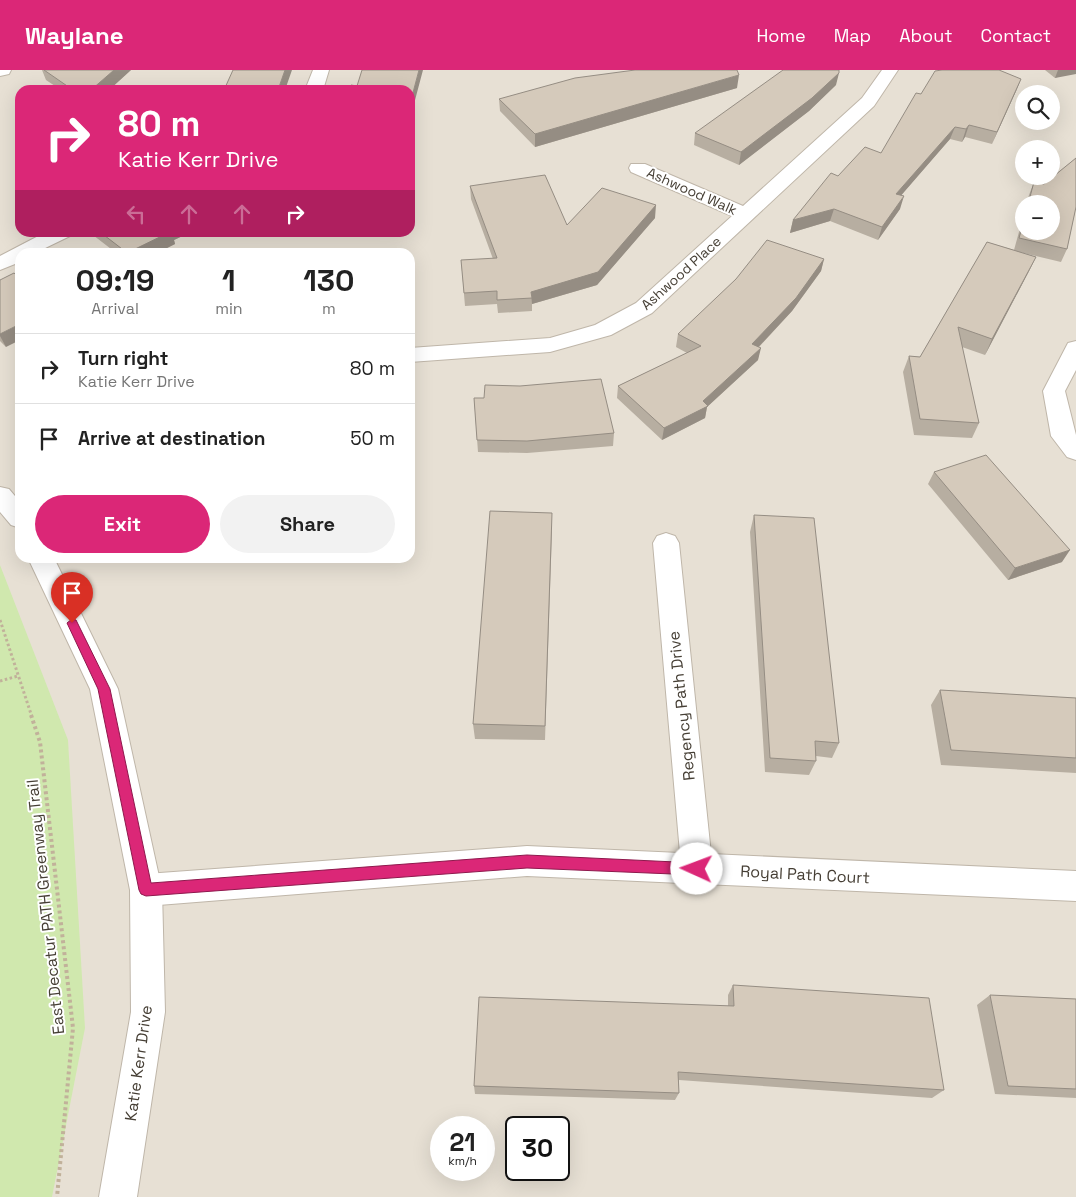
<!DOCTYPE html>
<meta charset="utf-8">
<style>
:root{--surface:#fff;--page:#f2f2f2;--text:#222;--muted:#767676;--line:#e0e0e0;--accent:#db2777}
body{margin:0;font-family:"Space Grotesk",sans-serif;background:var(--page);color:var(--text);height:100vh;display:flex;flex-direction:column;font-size:19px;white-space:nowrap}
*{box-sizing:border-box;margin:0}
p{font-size:16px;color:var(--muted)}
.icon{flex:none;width:28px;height:28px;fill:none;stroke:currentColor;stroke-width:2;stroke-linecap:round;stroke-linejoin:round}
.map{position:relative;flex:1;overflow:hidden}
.panel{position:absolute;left:15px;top:178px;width:400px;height:315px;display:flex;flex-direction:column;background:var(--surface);border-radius:15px;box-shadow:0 5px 20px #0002}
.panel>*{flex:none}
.top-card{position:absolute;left:15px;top:15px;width:400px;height:152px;border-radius:15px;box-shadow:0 5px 20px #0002;background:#db2777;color:#fff;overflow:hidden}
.controls{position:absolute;left:1015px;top:15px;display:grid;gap:10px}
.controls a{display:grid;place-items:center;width:45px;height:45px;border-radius:50%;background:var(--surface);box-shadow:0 5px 20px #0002;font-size:25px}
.speed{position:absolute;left:430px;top:1046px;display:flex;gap:10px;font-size:25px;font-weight:700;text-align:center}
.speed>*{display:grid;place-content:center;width:65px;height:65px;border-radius:50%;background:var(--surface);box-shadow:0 5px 20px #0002;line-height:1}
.speed small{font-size:12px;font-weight:400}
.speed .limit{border:2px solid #111;border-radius:8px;background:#fff;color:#111}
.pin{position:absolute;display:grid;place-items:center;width:42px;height:42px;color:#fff;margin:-51px -21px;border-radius:50% 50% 50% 0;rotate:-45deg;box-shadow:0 0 5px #0007}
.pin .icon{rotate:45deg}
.me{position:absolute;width:55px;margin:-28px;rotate:272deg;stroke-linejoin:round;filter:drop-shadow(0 0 4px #0008)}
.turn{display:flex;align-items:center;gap:18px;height:105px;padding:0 20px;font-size:22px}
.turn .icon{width:65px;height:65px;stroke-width:2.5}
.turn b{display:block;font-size:35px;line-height:42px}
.lanes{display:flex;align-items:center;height:48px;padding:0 20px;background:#0003;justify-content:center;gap:25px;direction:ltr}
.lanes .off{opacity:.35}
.eta{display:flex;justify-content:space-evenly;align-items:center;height:85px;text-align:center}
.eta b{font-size:30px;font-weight:800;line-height:35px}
.primary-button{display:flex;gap:10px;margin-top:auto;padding:10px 20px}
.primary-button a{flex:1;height:58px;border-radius:30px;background:var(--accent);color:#fff;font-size:20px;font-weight:800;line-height:58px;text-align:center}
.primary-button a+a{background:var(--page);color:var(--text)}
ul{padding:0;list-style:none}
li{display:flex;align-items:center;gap:15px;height:70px;padding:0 20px;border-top:1px solid var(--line)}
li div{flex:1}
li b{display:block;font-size:19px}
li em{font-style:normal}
header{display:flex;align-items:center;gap:30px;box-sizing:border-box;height:70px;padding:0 25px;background:var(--accent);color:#fff}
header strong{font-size:24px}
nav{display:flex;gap:28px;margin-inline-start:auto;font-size:18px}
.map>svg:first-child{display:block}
.residential{fill:#e7e0d4;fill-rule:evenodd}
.green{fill:#d0e8ae}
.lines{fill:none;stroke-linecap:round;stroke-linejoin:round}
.minor-casing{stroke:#bfb6a9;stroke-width:2}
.tertiary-casing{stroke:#bfb6a9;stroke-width:2}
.path-far1{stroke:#c1b19a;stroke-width:3;stroke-dasharray:2.5 2.5;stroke-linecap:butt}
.path{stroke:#c1b19a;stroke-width:4;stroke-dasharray:3 3;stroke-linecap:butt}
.minor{fill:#fff;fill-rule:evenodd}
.tertiary{fill:#fff;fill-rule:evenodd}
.wall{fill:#b7aea1}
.shaded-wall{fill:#958d83}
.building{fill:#d5cabb;stroke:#958d83}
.route{fill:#db2777;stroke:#8e194d}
.labels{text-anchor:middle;stroke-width:4;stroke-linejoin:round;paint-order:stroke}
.far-street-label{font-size:14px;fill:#463f35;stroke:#fff}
.street-label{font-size:16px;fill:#463f35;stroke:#fff}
</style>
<header>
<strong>Waylane</strong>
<nav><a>Home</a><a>Map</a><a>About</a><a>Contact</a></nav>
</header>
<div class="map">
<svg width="1076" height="1127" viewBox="0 0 1076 1127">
<rect width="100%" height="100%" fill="#f3efe6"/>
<path class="residential" d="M0 0H1076V1127H0ZM20 20H410V162H20ZM1024 24H1051V51H1024ZM1024 79H1051V106H1024ZM1024 134H1051V161H1024ZM20 182H410V488H20ZM441 1058H484V1100H441ZM516 1058H559V1100H516Z"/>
<path class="green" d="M0 495 68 670 85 958 52 1127H0Z"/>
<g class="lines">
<g class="minor-casing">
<path id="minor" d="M0 0H11L9 4 0 6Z
M313 0H329L323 20H305Z
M882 0H898L874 36 652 243 611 265 550 282 410 292V278L550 268 595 255 636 233 732 146 631 102 629 98 631 94H645L743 136 862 28Z
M46 162H73L70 166 37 182H20V192L0 200V186Z
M1076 271V300L1065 321 1076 365V390L1067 387 1051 366 1043 321 1068 273Z
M666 463 675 466 679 473 711 784 1076 801V831L527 806 146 836 135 831 130 820 135 809 146 804 527 776 680 783 653 473 657 466Z"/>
</g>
<g class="tertiary-casing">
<path id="tertiary" d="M0 417 9 419 20 432V458L11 455 0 442Z
M28 488H54L118 619 162 820 165 942 137 1127H99L131 942 130 820 90 619Z"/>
</g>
<path class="path-far1" d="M0 550 32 647
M0 611 18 606"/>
<path class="path" d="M31 645 40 672 73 958 57 1127"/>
<use href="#minor" class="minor"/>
<use href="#tertiary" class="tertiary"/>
</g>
<path class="wall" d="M42 0H131L109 20H61L46 10Z
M1045 0H1076L1055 8Z
M1021 9 1016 21 992 74 965 67 962 72 950 69 901 125 900 139 878 170 830 151 790 163 793 150 838 106 881 83 921 24Z
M836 15 809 41 739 95 694 75 695 63Z
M737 18 535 77 500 41 499 29Z
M1076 88V137L1067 179 1061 192 1019 182 1036 187 1028 203 985 285 962 277 979 353 972 368 914 365 903 302 909 286 920 287 987 172 1014 180 1024 144V161H1051V134H1026L1029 125 1034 112 1044 114Z
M470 116 567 155 655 148 597 215 532 234V241L498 243 497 234 465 236 461 190 493 189 471 129Z
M89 162H191L174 170 175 174 159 182H115Z
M824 189 821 201 792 241 759 277 758 290 707 337 705 348 662 370 617 328 618 316 687 283 676 277 678 264Z
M0 210 6 277 0 271Z
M474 328 614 363 613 376 527 383 478 382Z
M934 402 1062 492 1008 510 928 414Z
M754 445 839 673 832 688 816 686V691L809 705 765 702 750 462Z
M552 460 545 670 475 669 473 654Z
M940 620 1076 628V703L941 695 931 635Z
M733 915 944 1020 932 1028 679 1010V1023L675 1030 475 1024 474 1016 728 936V925Z
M990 925 1076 929V1028L995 1024 977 935Z"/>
<path class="shaded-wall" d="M114 0H131L109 20H91Z
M285 0H292L285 20H278Z
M419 0H423L410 49V34Z
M1058 0H1076V4L1055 8Z
M839 3 836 15 809 41 739 95 741 82Z
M739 5 737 18 535 77V64Z
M1021 9 1016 21 992 74 997 62Z
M969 55 965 67 962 72 966 59Z
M955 57 950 69 892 136 896 124Z
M904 126 900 139 878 170 882 157Z
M656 135 655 148 597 215 532 234 531 222Z
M834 139 830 151 790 163 793 150Z
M169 162H191L174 170 175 174 159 182H129Z
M1036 187 1028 203 985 285 992 269Z
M824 189 821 201 792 241 750 286 752 274Z
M20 254V270L6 277 0 266V264Z
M761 278 758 290 707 337 705 348 662 370 664 358 703 331Z
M1070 480 1062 492 1008 510 1015 498Z"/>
<path class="building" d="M44 0H114L91 20H73Z
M233 0H285L278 20H224Z
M362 0H419L410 34V20H348L351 15 357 16Z
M635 0H737L739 5 535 64 499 29 575 8Z
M783 0H839V3L812 28 741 82 695 63Z
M942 0H999L1021 9 997 62 969 55 966 59 955 57 896 124 904 126 882 157 834 139 793 150 831 103 838 106 865 77 881 83 916 23 921 24 935 1Z
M1076 88V137L1067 179 1019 168 1024 151V161H1051V134H1028L1034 112 1044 114Z
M545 105 567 155 602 118 656 135 598 202 531 222 532 228 497 230V221L464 223 461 190 497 188 470 116Z
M100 162H170L129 182H126Z
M767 170 824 189 796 228 752 274 761 278 703 331 708 336 664 358 618 316 701 276 678 264 736 209Z
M987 172 1036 187 992 269 958 257 979 353 920 349 909 286 920 287Z
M90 179 94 182H84Z
M14 203 20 208V254L0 264V210Z
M601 309 614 363 527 371 477 370 474 328H484L485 315 520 316Z
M986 385 1070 480 1015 498 934 402Z
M490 441 552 443 545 656 473 654Z
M754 445 814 448 839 673 815 671 816 691 770 688Z
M940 620 1076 628V688L951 680Z
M733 915 929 928 944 1020 678 1002 679 1023 474 1016 479 927 734 936Z
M990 925 1076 929V1019L1008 1016Z"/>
<path class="route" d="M72 549 76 550 110 619 151 813 527 785 697 793 702 795 704 799 702 804 697 805 527 798 146 826 141 824 139 820 98 619 67 553Z"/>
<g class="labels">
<g class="far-street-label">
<text transform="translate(692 121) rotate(24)" y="5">Ashwood Walk</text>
<text transform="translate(681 203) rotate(-42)" y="5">Ashwood Place</text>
</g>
<g class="street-label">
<text transform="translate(681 636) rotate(-96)" y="6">Regency Path Drive</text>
<text transform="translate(805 804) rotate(3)" y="6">Royal Path Court</text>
<text transform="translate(45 837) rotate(-96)" y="6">East Decatur PATH Greenway Trail</text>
<text transform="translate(138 993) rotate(-82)" y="6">Katie Kerr Drive</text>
</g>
</g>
</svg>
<div class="controls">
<a><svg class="icon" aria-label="search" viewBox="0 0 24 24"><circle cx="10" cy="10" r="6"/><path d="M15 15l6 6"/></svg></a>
<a>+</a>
<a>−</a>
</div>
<div class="speed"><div>21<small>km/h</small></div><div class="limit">30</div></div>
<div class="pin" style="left:72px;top:553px;background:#d93025"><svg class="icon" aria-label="arrive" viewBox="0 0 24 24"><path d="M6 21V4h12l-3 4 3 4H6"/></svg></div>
<svg class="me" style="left:697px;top:799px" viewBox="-20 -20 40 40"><circle r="19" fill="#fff"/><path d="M0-13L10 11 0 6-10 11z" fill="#db2777"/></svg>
<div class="top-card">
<div class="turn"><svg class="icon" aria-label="right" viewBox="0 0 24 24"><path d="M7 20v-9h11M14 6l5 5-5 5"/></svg><div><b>80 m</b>Katie Kerr Drive</div></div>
<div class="lanes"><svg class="icon off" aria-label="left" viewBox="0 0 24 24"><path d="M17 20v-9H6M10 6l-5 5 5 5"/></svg><svg class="icon off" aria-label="ahead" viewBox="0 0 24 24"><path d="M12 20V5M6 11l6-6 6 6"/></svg><svg class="icon off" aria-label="ahead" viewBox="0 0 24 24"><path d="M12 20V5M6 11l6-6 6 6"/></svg><svg class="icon" aria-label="right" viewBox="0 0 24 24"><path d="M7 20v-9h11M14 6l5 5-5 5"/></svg></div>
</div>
<section class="panel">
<div class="eta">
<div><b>09:19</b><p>Arrival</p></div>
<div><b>1</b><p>min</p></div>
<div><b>130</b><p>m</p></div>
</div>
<ul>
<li><svg class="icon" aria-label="right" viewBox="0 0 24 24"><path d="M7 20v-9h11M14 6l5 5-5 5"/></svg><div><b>Turn right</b><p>Katie Kerr Drive</p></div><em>80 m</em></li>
<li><svg class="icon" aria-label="arrive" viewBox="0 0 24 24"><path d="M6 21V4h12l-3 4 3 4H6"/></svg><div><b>Arrive at destination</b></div><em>50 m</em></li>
</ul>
<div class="primary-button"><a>Exit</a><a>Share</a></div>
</section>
</div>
